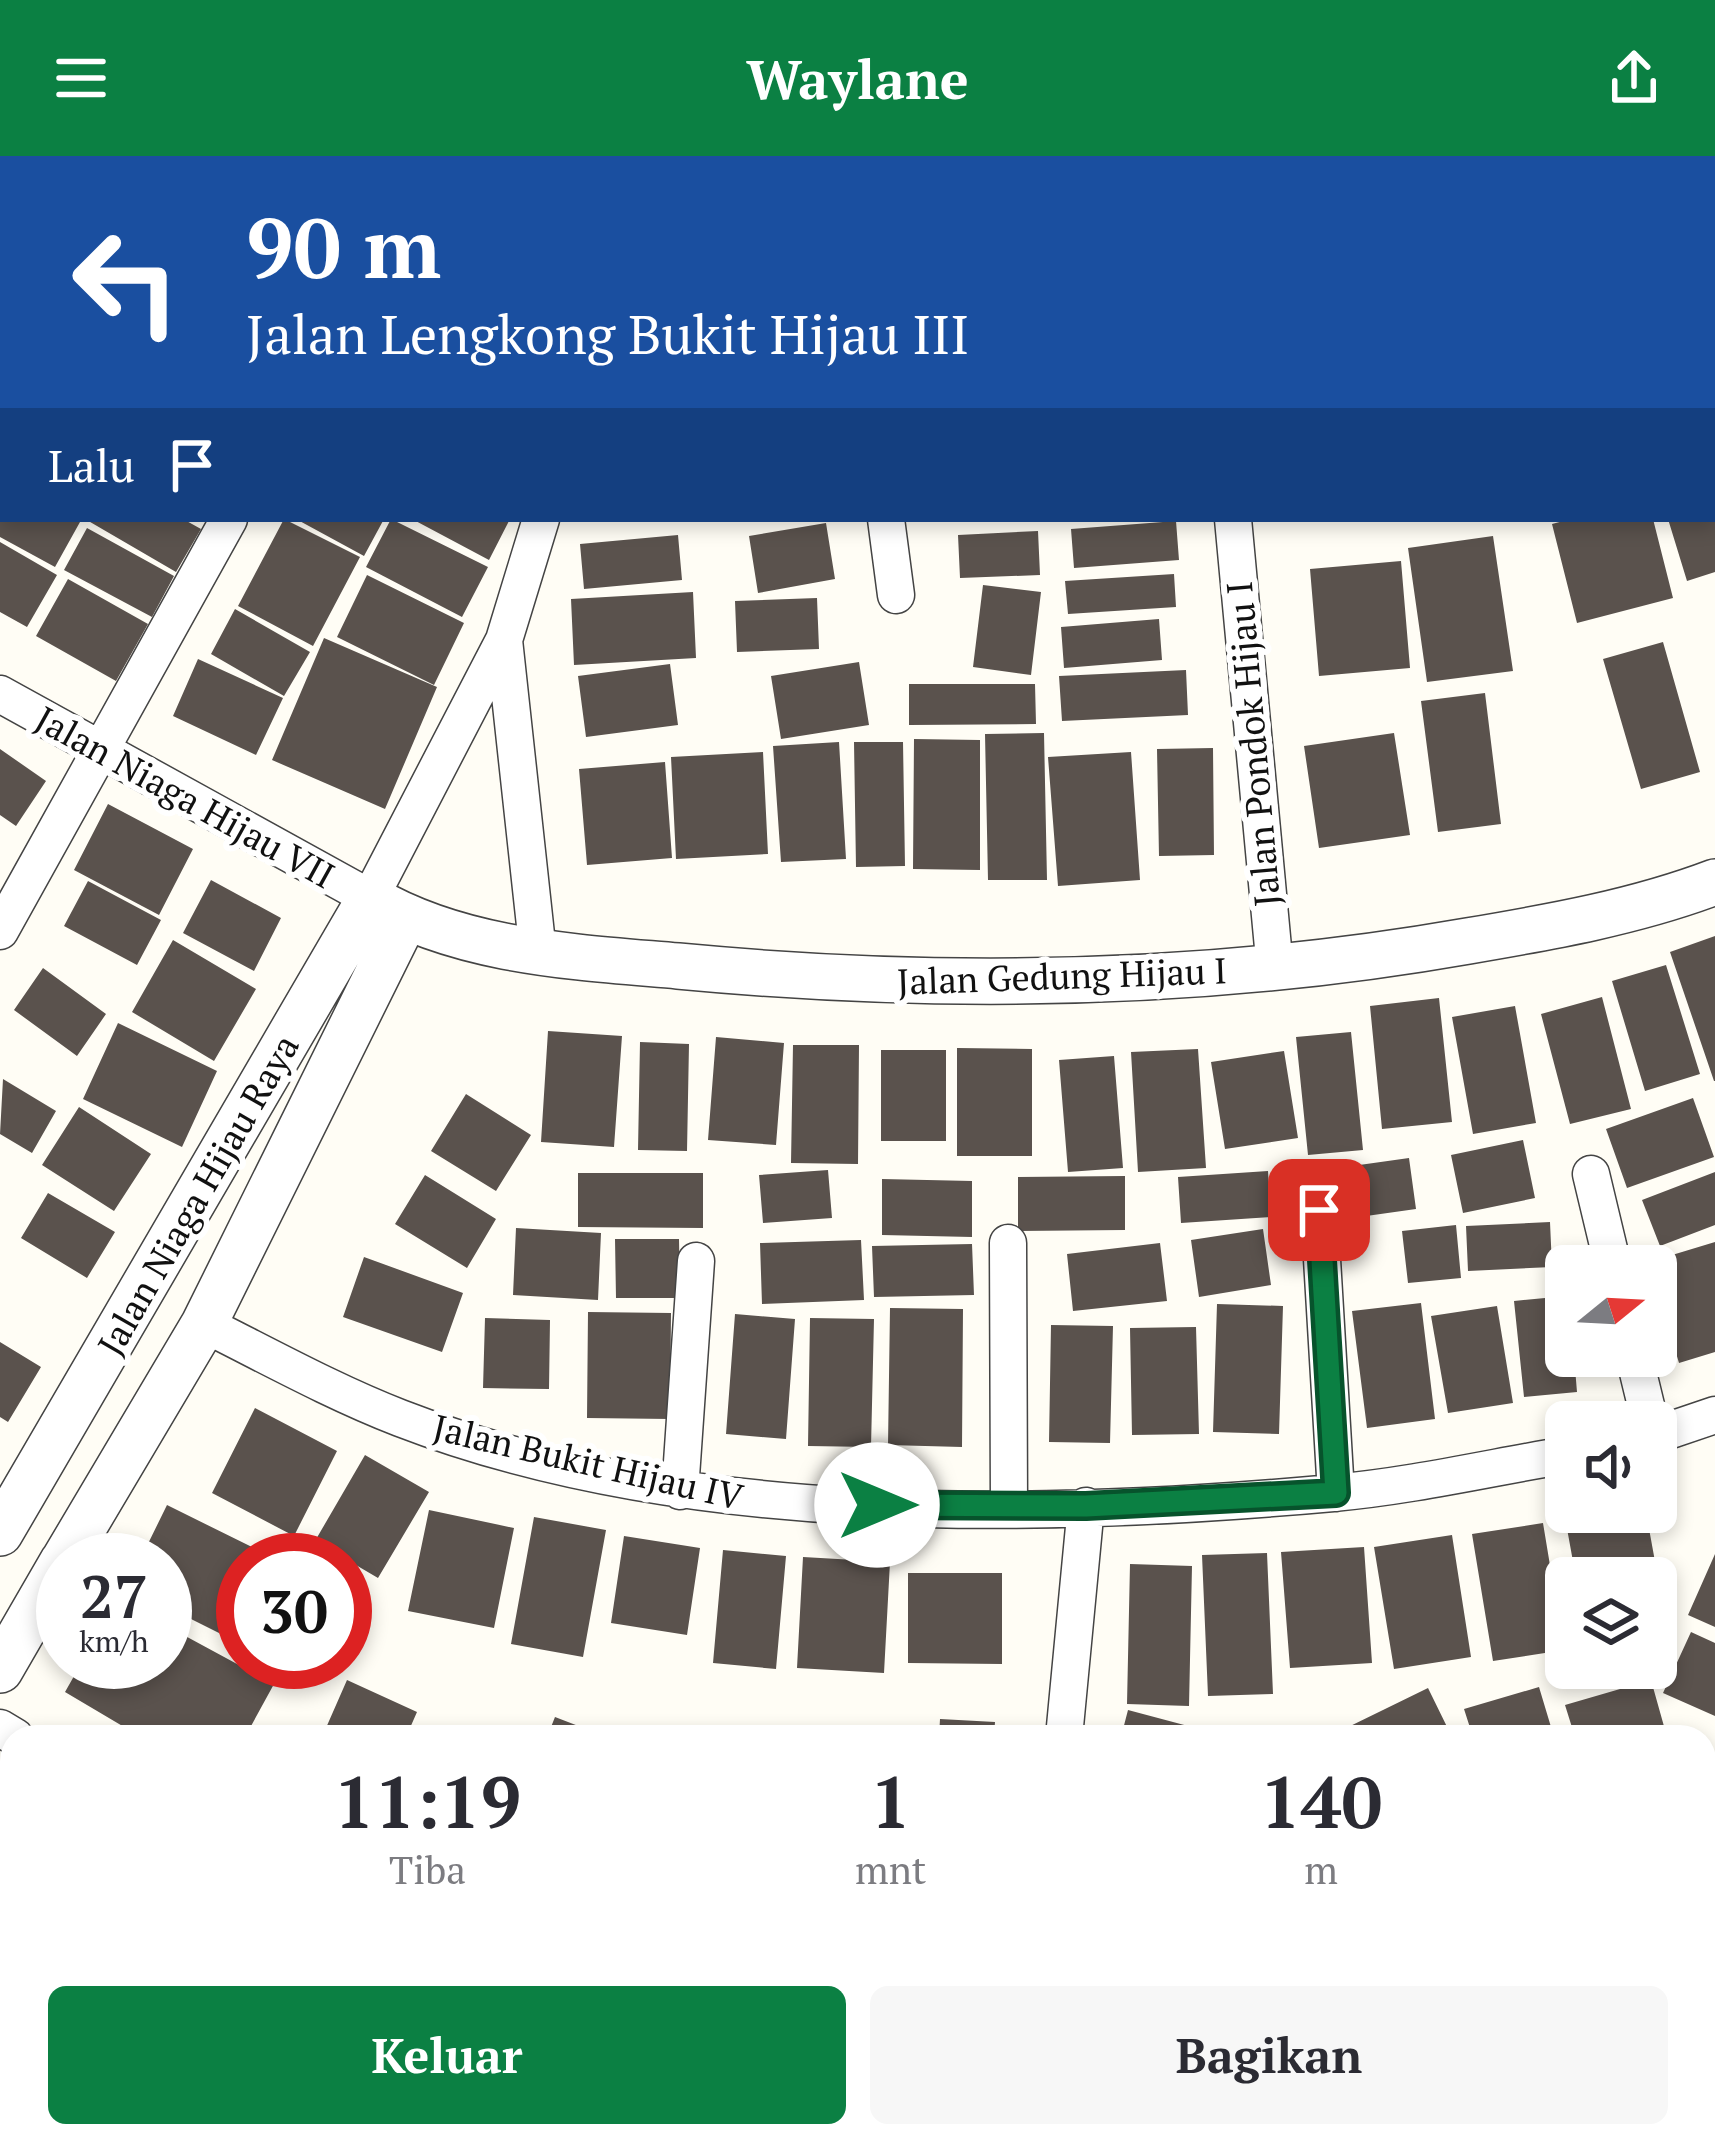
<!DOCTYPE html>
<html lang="id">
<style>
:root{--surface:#fff;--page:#f7f7f7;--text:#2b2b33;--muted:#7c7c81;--accent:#0b8043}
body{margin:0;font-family:"PT Serif",serif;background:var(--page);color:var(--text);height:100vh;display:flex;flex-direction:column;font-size:45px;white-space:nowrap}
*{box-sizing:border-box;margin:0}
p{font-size:39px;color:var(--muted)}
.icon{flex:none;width:66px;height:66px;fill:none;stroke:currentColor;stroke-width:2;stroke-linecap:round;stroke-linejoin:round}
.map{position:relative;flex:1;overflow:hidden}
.panel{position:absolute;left:0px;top:1569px;width:1716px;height:423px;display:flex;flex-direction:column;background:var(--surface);border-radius:36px 36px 0 0;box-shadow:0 6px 18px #0003}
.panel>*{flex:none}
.hud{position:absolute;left:0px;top:0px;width:1716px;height:366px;box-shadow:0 6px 18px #0003;background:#1a4fa0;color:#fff;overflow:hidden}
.needle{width:78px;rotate:72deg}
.controls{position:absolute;left:1545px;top:1089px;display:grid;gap:24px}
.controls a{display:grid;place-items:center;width:132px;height:132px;border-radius:18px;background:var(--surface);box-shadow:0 6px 18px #0003;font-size:60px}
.speed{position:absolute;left:36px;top:1377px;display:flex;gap:24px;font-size:60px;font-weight:700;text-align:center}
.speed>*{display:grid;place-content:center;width:156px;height:156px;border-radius:50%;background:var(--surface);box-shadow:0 6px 18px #0003;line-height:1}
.speed small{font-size:30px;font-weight:400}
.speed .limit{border:18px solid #d22;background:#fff;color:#111}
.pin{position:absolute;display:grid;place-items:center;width:102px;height:102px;color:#fff;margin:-51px;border-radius:24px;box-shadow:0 6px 18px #0006}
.me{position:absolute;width:132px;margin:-66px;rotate:90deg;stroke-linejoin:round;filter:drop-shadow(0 0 9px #0008)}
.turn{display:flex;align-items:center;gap:42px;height:252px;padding:0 48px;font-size:54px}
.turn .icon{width:156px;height:156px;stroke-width:2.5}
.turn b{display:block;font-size:84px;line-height:102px}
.then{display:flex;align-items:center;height:114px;padding:0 48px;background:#0003;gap:24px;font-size:45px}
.eta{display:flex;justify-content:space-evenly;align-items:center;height:204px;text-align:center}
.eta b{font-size:72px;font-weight:800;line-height:84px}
.button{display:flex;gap:24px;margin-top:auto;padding:24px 48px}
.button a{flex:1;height:138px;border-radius:18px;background:var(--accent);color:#fff;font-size:48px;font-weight:800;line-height:138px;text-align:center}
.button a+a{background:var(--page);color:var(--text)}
header{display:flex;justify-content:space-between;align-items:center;height:156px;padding:0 48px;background:var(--accent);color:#fff;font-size:54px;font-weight:800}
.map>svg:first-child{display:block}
.green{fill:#d5ebbd}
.building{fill:#5a524d}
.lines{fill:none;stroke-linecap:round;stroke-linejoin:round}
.service-casing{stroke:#444;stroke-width:21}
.minor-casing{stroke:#444;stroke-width:39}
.tertiary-casing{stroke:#444;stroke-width:48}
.service{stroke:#fff;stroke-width:18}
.minor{stroke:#fff;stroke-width:36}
.tertiary{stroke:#fff;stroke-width:45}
.route-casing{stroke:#07532c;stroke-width:30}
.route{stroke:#0b8043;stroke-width:21}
.labels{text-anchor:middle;stroke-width:12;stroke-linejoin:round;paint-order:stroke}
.street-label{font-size:36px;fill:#111;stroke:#fff}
</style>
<header><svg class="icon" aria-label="menu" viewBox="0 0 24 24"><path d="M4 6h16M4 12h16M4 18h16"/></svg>Waylane<svg class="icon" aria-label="share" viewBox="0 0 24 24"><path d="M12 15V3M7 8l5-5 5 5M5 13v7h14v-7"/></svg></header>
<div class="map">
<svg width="1715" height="1991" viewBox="0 0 1715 1991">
<rect width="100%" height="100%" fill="#fffdf5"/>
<path class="green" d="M805 1980H1301L1302 1991H806Z"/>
<path class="building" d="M0 363H74L80 366 55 411 0 381Z
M85 363H183L201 373 176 416Z
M284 363 360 401 313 490 238 450Z
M296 363H384L364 400Z
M391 363 488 411 462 461 366 411Z
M412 363H510L489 404Z
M1571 363H1653L1673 442 1577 467 1552 368Z
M1668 363H1715V416L1687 425Z
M1176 365 1179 404 1074 412 1071 373Z
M826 367 835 423 758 437 749 380Z
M87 372 174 420 152 461 64 414Z
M1038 375 1040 419 960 422 958 379Z
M678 379 682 424 584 433 580 388Z
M1493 380 1513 515 1427 526 1408 392Z
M0 386 57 419 27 471 0 456Z
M1401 405 1410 512 1319 520 1310 413Z
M1174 418 1176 451 1068 458 1065 425Z
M367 419 464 467 434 529 337 481Z
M68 423 148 468 116 525 36 480Z
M983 429 1041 436 1031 519 973 511Z
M693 436 696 502 574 509 571 443Z
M817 442 819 493 737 496 735 445Z
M235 453 310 496 284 540 211 498Z
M1159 463 1162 504 1064 512 1061 471Z
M324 482 437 531 385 653 272 604Z
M1663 486 1700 616 1641 633 1603 503Z
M198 503 283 542 256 599 173 560Z
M859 506 869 569 781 583 771 520Z
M670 508 678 569 586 581 578 520Z
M1186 514 1188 559 1062 565 1059 520Z
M909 528H1035L1036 568 909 569Z
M1485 537 1501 668 1438 676 1421 545Z
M1044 577 1047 724H988L985 578Z
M1394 577 1410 679 1319 692 1304 590Z
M914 583 980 584V714L913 713Z
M839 586 846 703 781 706 773 590Z
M854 586H903L905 710 856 711Z
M1213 592 1214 699 1159 700 1157 593Z
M0 593 46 625 16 670 0 659Z
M763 596 768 698 676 703 671 601Z
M1131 596 1140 724 1058 730 1048 601Z
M665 606 672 702 587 709 579 613Z
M108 648 193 693 159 759 74 714Z
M211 724 281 762 254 815 183 777Z
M88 725 161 764 137 809 64 770Z
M1715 780V925H1714L1670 796Z
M173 784 256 833 214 905 132 856Z
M1666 809 1700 918 1645 935 1612 825Z
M43 812 106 858 77 900 14 854Z
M1602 841 1631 953 1570 968 1541 858Z
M1439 842 1452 966 1382 973 1370 850Z
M1515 850 1536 967 1473 978 1452 861Z
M118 867 217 915 182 991 83 943Z
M548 875 622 880 614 991 541 986Z
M1351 876 1363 994 1308 999 1296 881Z
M716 881 784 887 776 989 708 984Z
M640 886 689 888 687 995 638 994Z
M793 889H859L858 1008 791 1007Z
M957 892 1032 893V1000H957Z
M1198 893 1206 1012 1138 1016 1131 896Z
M881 894H946V985H881Z
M1284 895 1298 982 1225 993 1211 906Z
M1114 900 1123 1012 1068 1016 1059 904Z
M3 923 56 955 32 997 0 978Z
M466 938 531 979 496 1035 431 995Z
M1693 942 1714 1001 1627 1032 1606 973Z
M79 951 151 998 114 1055 42 1009Z
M1523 984 1535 1042 1463 1057 1451 999Z
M1409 1002 1416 1053 1345 1063 1338 1012Z
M828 1014 832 1062 763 1067 759 1019Z
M1268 1015 1271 1061 1181 1067 1178 1021Z
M1715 1016V1069L1660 1090 1642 1044Z
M578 1017H703V1072L578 1071Z
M425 1019 496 1063 467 1112 395 1068Z
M1125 1020V1074L1018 1075V1021Z
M882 1023 972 1025V1081L882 1079Z
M48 1037 115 1076 87 1122 21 1082Z
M1550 1066 1552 1111 1468 1115 1466 1070Z
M1456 1069 1461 1122 1408 1127 1402 1075Z
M516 1072 601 1077 598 1144 513 1139Z
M1263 1073 1271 1129 1199 1141 1191 1084Z
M615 1083H679L680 1142H616Z
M861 1084 864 1144 762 1148 760 1087Z
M1715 1086V1196L1679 1207 1656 1130V1110L1649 1106Z
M1160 1087 1167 1145 1073 1155 1067 1098Z
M972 1088 974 1139 874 1141 872 1090Z
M364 1101 463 1137 442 1196 343 1161Z
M1566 1140V1200H1574L1577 1236 1524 1241 1514 1145Z
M1421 1147 1435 1263 1367 1272 1352 1155Z
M1217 1148 1283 1150 1279 1278 1213 1276Z
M1497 1150 1513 1247 1448 1257 1431 1160Z
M890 1152 963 1153 962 1291 888 1289Z
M588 1156 671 1157 670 1263 587 1262Z
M735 1158 795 1163 786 1283 726 1278Z
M485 1162 550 1164 549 1233 483 1232Z
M810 1162 874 1163 871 1291 808 1290Z
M1051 1169 1113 1170 1110 1287 1049 1286Z
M1196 1171 1199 1278 1132 1279 1130 1172Z
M0 1186 41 1211 8 1266 0 1261Z
M255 1252 337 1295 294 1380 212 1337Z
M365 1299 429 1336 378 1422 315 1385Z
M167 1349 278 1404H243V1489L165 1450V1404H140Z
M429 1354 514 1372 494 1472 408 1455Z
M1629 1356H1646L1658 1422H1576L1566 1367Z
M534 1361 606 1374 583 1501 511 1488Z
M1543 1367 1564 1494 1493 1505 1472 1378Z
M1452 1379 1471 1501 1394 1513 1374 1391Z
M624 1380 700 1392 687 1479 611 1467Z
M1364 1391 1372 1507 1290 1512 1281 1396Z
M723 1394 786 1400 776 1513 713 1507Z
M1267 1397 1273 1538 1208 1540 1202 1399Z
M1715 1398V1471L1688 1459Z
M803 1401 890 1406 884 1517 797 1512Z
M1130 1408 1192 1410 1189 1550 1127 1548Z
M908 1417H1002V1508L908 1507Z
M165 1469 274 1528 245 1581H141L65 1536 82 1506H165Z
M1691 1476 1715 1487V1560L1663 1537Z
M277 1506H330L319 1527Z
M347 1524 417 1556 406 1581H322Z
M1651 1524 1667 1581H1575L1565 1549Z
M1539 1531 1554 1581H1473L1464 1553Z
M1428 1532 1452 1581H1341L1338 1576Z
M1128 1554 1203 1574 1201 1581H1121Z
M555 1561 607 1581H547Z
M940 1563 995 1566 994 1581H939Z
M12 1703V1774L0 1768V1723Z
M0 1799 12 1806V1891L0 1884Z
M0 1914 12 1921 15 1980 8 1991H0Z
M1715 1954V1991H1678L1673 1980H1704V1958Z
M463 1980H555L551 1991H466L460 1989Z
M602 1980H727V1991H603Z
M989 1980H1125L1126 1991H987Z
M1421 1980H1534L1533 1991H1420Z"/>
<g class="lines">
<g class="service-casing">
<path id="service" d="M0 0 5 3
M0 126 3 121"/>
</g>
<g class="minor-casing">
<path id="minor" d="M835 0 836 3
M1187 0 1188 3
M1506 0 1507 3
M111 3 113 0
M447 3 448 0
M0 196 3 191
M1713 252 1715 251
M886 363 896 439
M1233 363 1275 813
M504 484 538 797
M0 538 370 742 504 484 541 363
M0 775 229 363
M1591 1018 1613 1110
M1319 1053 1336 1337
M1008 1087 1009 1350
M204 1168C268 1200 333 1236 400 1262 682 1371 1035 1364 1333 1337 1411 1330 1489 1312 1566 1299
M1634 1200 1650 1266
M1656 1279 1715 1259
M680 1335 696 1105
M0 1572 15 1581
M1064 1581 1086 1350
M1704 1683 1715 1680
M779 1991V1980
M1324 1991 1325 1980"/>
</g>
<g class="tertiary-casing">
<path id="tertiary" d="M0 1377 370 742C461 796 575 801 678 810 942 835 1206 831 1468 785 1551 771 1636 756 1715 726
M64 1404 204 1168 405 763
M0 1514 63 1405"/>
</g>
<use href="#service" class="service"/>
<use href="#minor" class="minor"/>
<use href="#tertiary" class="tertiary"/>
</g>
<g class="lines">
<g class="route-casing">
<path id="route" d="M877 1349 1086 1350 1336 1337 1319 1054"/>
</g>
<use href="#route" class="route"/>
</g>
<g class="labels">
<g class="street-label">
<text transform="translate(1253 588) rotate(-95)" y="13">Jalan Pondok Hijau I</text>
<text transform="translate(185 641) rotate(29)" y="13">Jalan Niaga Hijau VII</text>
<text transform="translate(1062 820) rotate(-2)" y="13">Jalan Gedung Hijau I</text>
<text transform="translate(198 1039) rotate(-60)" y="13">Jalan Niaga Hijau Raya</text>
<text transform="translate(588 1306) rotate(13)" y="13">Jalan Bukit Hijau IV</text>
</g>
</g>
</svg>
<div class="controls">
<a><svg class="needle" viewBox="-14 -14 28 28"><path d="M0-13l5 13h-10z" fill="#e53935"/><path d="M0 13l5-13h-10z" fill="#7c7c81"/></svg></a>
<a><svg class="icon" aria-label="sound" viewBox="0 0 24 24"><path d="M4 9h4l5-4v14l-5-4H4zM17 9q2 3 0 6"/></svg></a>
<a><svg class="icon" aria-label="layers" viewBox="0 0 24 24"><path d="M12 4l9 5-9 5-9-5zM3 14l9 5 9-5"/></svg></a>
</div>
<div class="speed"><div>27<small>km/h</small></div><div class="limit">30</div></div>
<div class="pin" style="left:1319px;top:1054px;background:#d93025"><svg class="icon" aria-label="arrive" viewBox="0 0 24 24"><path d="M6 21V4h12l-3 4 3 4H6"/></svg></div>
<svg class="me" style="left:877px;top:1349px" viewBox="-20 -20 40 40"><circle r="19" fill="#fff"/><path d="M0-13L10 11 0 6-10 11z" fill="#0b8043"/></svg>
<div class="hud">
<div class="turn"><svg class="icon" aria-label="left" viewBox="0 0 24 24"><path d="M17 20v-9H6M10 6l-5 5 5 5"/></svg><div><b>90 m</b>Jalan Lengkong Bukit Hijau III</div></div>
<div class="then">Lalu<svg class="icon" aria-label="arrive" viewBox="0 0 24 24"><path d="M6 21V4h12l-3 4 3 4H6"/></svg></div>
</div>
<section class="panel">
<div class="eta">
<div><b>11:19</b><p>Tiba</p></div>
<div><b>1</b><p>mnt</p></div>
<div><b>140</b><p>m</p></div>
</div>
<div class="button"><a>Keluar</a><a>Bagikan</a></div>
</section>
</div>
